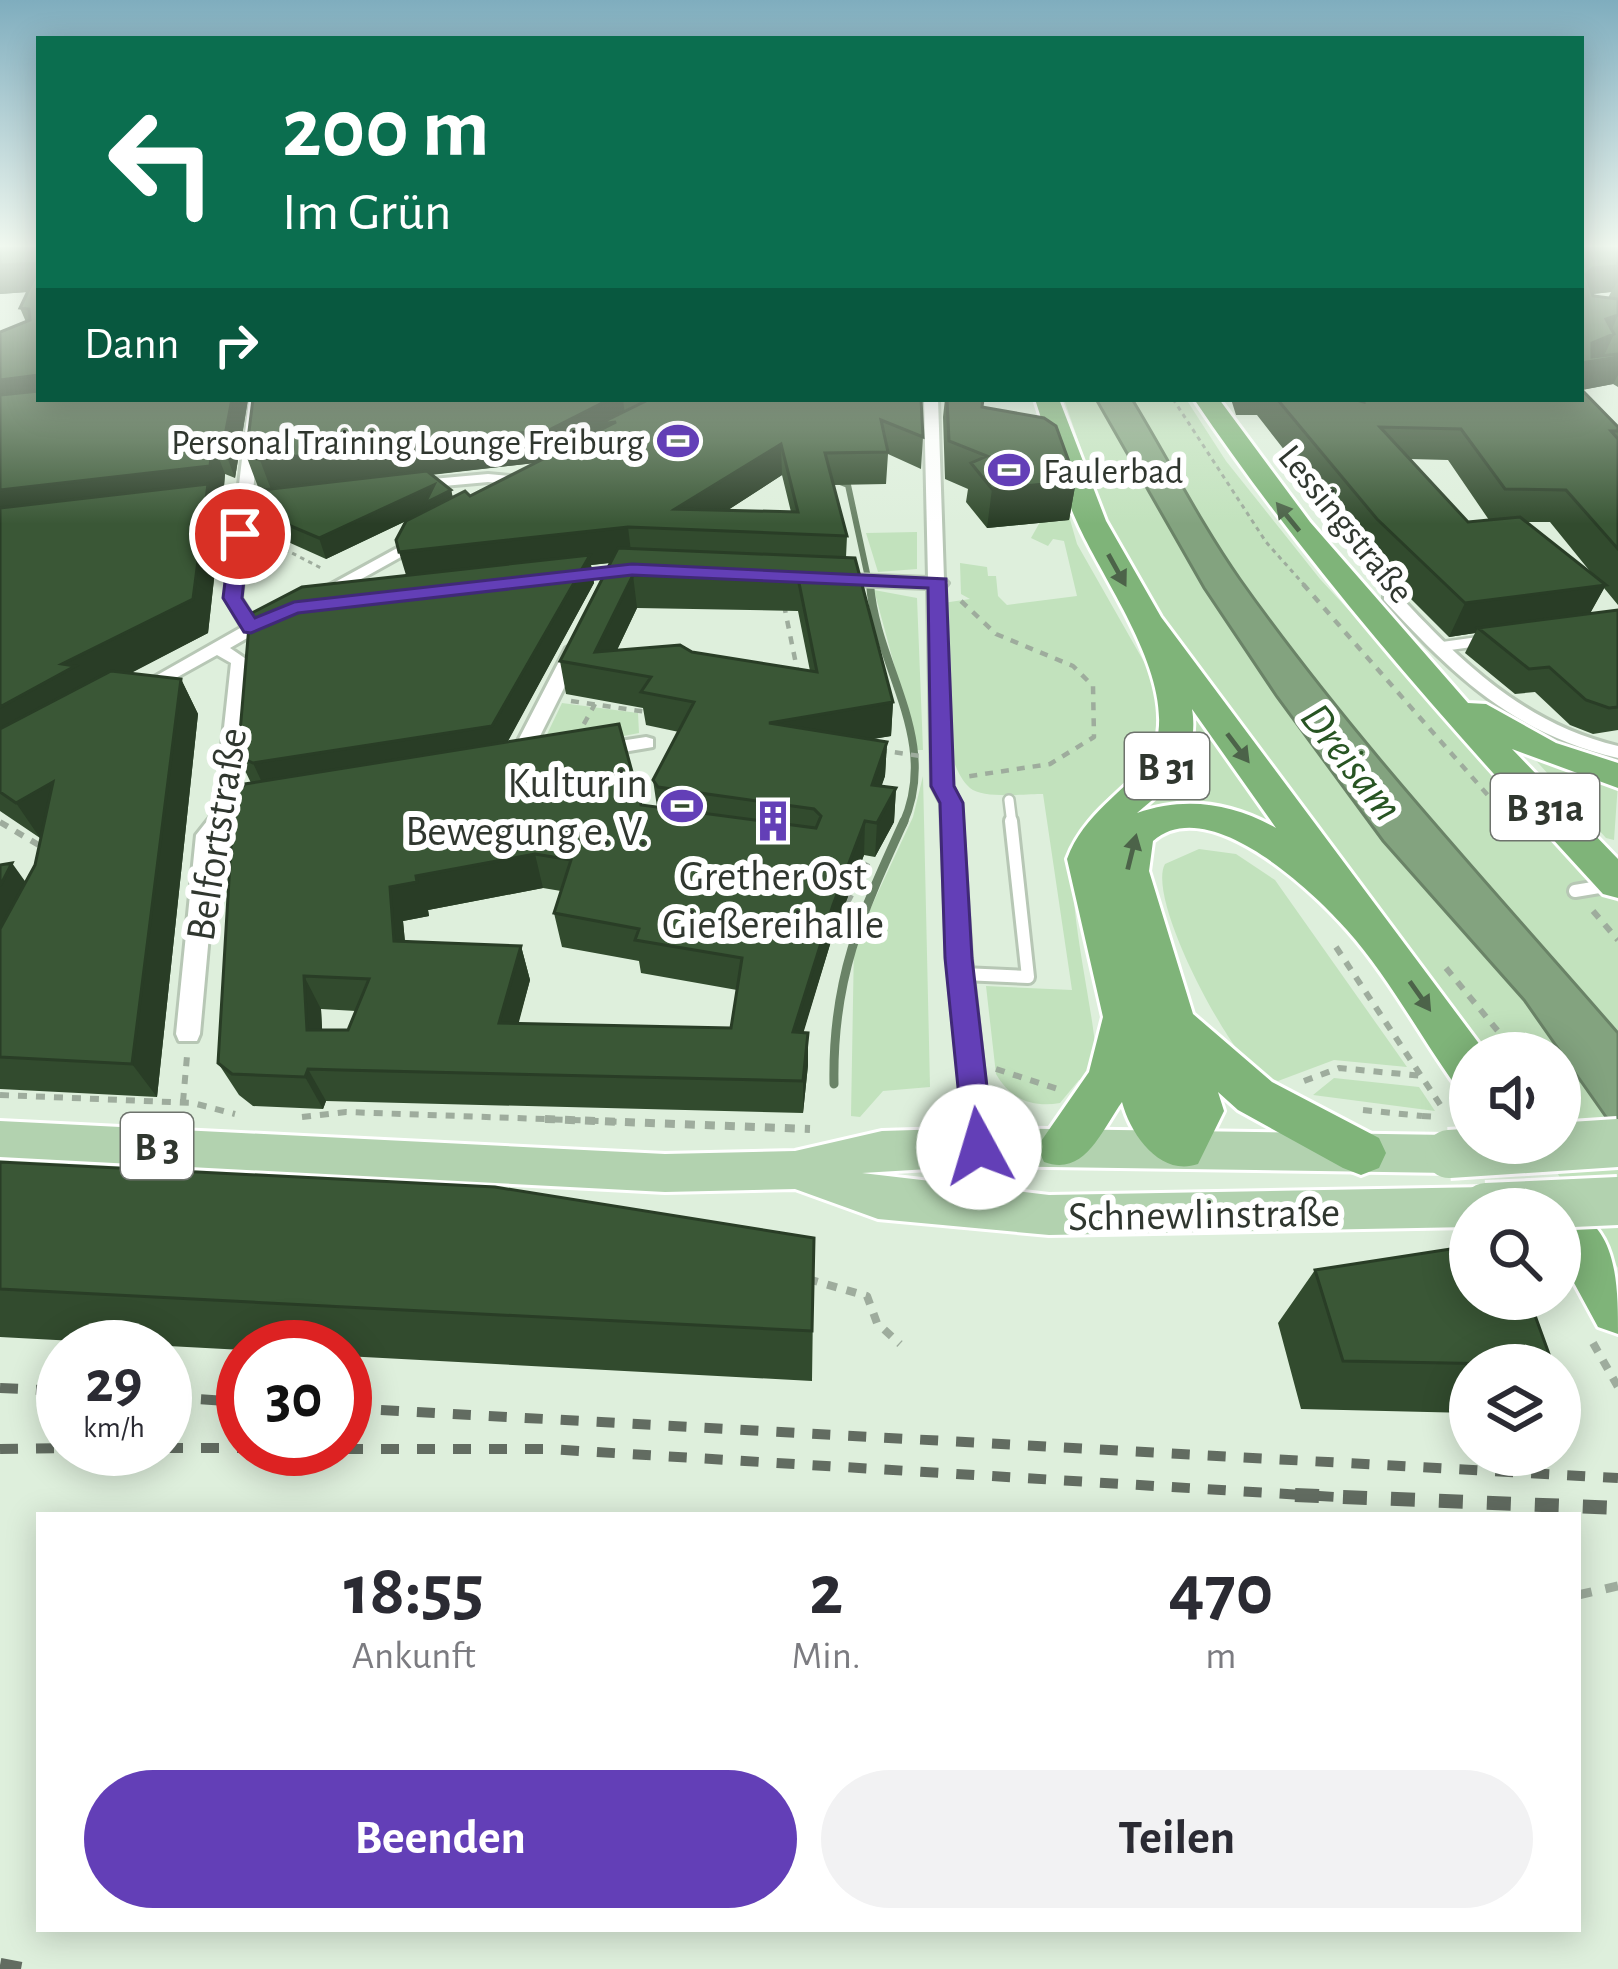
<!DOCTYPE html>
<html lang="de">
<meta charset="utf-8">
<style>
:root{--surface:#fff;--page:#f2f2f3;--text:#2b2b33;--muted:#7c7c81;--accent:#633fb7}
body{margin:0;font-family:"Alegreya Sans",sans-serif;background:var(--page);color:var(--text);height:100vh;display:flex;flex-direction:column;font-size:45px;white-space:nowrap}
*{box-sizing:border-box;margin:0}
p{font-size:39px;color:var(--muted)}
.icon{flex:none;width:66px;height:66px;fill:none;stroke:currentColor;stroke-width:2;stroke-linecap:round;stroke-linejoin:round}
.map{position:relative;flex:1;overflow:hidden}
.side{position:absolute;left:36px;top:1512px;width:1545px;height:420px;display:flex;flex-direction:column;background:var(--surface);border-radius:0px;box-shadow:0 6px 30px #0003}
.side>*{flex:none}
.guide{position:absolute;left:36px;top:36px;width:1548px;height:366px;border-radius:0px;box-shadow:0 6px 30px #0003;background:#0b6e4f;color:#fff;overflow:hidden}
.fabs{position:absolute;left:1449px;top:1032px;display:grid;gap:24px}
.fabs a{display:grid;place-items:center;width:132px;height:132px;border-radius:50%;background:var(--surface);box-shadow:0 6px 30px #0003;font-size:60px}
.speed{position:absolute;left:36px;top:1320px;display:flex;gap:24px;font-size:60px;font-weight:700;text-align:center}
.speed>*{display:grid;place-content:center;width:156px;height:156px;border-radius:50%;background:var(--surface);box-shadow:0 6px 30px #0003;line-height:1}
.speed small{font-size:30px;font-weight:400}
.speed .limit{border:18px solid #d22;background:#fff;color:#111}
.pin{position:absolute;display:grid;place-items:center;width:102px;height:102px;color:#fff;margin:-51px;border:6px solid #fff;border-radius:50%;box-shadow:0 3px 12px #0007}
.me{position:absolute;width:132px;margin:-66px;rotate:354deg;stroke-linejoin:round;filter:drop-shadow(0 0 9px #0008)}
.turn{display:flex;align-items:center;gap:42px;height:252px;padding:0 48px;font-size:54px}
.turn .icon{width:156px;height:156px;stroke-width:2.5}
.turn b{display:block;font-size:84px;line-height:102px}
.then{display:flex;align-items:center;height:114px;padding:0 48px;background:#0003;gap:24px;font-size:45px}
.eta{display:flex;justify-content:space-evenly;align-items:center;height:204px;text-align:center}
.eta b{font-size:72px;font-weight:700;line-height:84px}
.button{display:flex;gap:24px;margin-top:auto;padding:24px 48px}
.button a{flex:1;height:138px;border-radius:72px;background:var(--accent);color:#fff;font-size:48px;font-weight:700;line-height:138px;text-align:center}
.button a+a{background:var(--page);color:var(--text)}
.map>svg:first-child{display:block}
.green{fill:#c2e2bd}
.water{fill:#83a37f;stroke:#6a8367;stroke-width:3}
.lines{fill:none;stroke-linecap:round;stroke-linejoin:round}
.stream-far2{stroke:#6a8367;stroke-width:6}
.stream-far1{stroke:#6a8367;stroke-width:8}
.stream{stroke:#6a8367;stroke-width:9}
.lane-far1-casing{stroke:#b7c7b5;stroke-width:14}
.lane-casing{stroke:#b7c7b5;stroke-width:18}
.street-casing{stroke:#b7c7b5;stroke-width:6}
.primary-casing{stroke:#fff;stroke-width:6}
.highway-casing{stroke:#fff;stroke-width:6}
.path-far4{stroke:#9eac9d;stroke-width:3;stroke-dasharray:4.5 4.5;stroke-linecap:butt}
.path-far3{stroke:#9eac9d;stroke-width:4.5;stroke-dasharray:8 8;stroke-linecap:butt}
.path-far2{stroke:#9eac9d;stroke-width:6;stroke-dasharray:9 9;stroke-linecap:butt}
.path-far1{stroke:#9eac9d;stroke-width:8;stroke-dasharray:10 10;stroke-linecap:butt}
.path{stroke:#9eac9d;stroke-width:9;stroke-dasharray:14 14;stroke-linecap:butt}
.lane-far1{stroke:#fff;stroke-width:9}
.lane{stroke:#fff;stroke-width:12}
.street{fill:#fff;fill-rule:evenodd}
.primary{fill:#b2d2af;fill-rule:evenodd}
.highway{fill:#7fb479;fill-rule:evenodd}
.rail-far1{stroke:#626c61;stroke-width:10;stroke-dasharray:18 18;stroke-linecap:butt}
.rail{stroke:#626c61;stroke-width:14;stroke-dasharray:24 24;stroke-linecap:butt}
.primary-bridge-casing{stroke:#fff;stroke-width:54;stroke-linecap:butt}
.path-bridge{stroke:#9eac9d;stroke-width:6;stroke-dasharray:9 9;stroke-linecap:butt}
.primary-bridge{stroke:#b2d2af;stroke-width:48}
.wall{fill:#324b2e;fill-rule:evenodd}
.shaded-wall{fill:#293d26}
.building{fill:#3a5736;stroke:#293d26;stroke-width:3;fill-rule:evenodd}
.oneway{fill:#4c6349}
.route{fill:#633fb7;stroke:#402977;stroke-width:3}
.labels{text-anchor:middle;stroke-width:12;stroke-linejoin:round;paint-order:stroke}
.far-poi-label{font-size:36px;fill:#30372f;stroke:#fff;text-anchor:end}
.far-street-label{font-size:36px;fill:#30372f;stroke:#fff}
.shield{fill:#fff;stroke:#6e736d;stroke-width:3}
.shield-label{font-size:39px;font-weight:bold;fill:#30372f}
.poi-label{font-size:42px;fill:#30372f;stroke:#fff;text-anchor:end}
.street-label{font-size:42px;fill:#30372f;stroke:#fff}
.water-label{font-size:45px;font-style:italic;fill:#275422;stroke:#fff}
</style>
<div class="map">
<svg width="1618" height="1969" viewBox="0 0 1618 1969">
<rect width="100%" height="100%" fill="#deefdc"/>
<path class="green" d="M1064 399H1096L1204 588 1277 697 1383 841 1524 1000 1618 1134V1268L1538 1143H1560V1053H1478L1179 646 1107 525Z
M1132 399H1186L1226 461 1320 579 1618 902V1033C1489 884 1354 740 1240 579 1200 522 1168 458 1132 399Z
M1067 509 1077 544 1160 690C1183 781 1104 776 1079 835 1059 881 1094 1003 1096 1058L1091 1084 1079 1080 1060 1103C1033 1108 1010 1099 996 1074L986 986 1072 990 1043 794C1024 794 983 799 970 788 935 757 944 649 943 603L970 599 961 594 960 563 987 567 988 576H996L998 596 1007 605 1077 596 1064 541 1053 539 1048 546 1031 538 1040 522 1064 521Z
M917 532V569L878 572 866 533Z
M874 590 917 598 923 750H917Z
M562 703 638 713 639 733 538 753Z
M1194 720 1198 721 1272 827 1229 813 1119 821 1164 790 1176 773Z
M1530 754 1618 783 1614 840 1606 838Z
M923 776 930 1087 883 1091 860 1117 851 1116 854 944 913 817Z
M1199 849 1236 854 1275 880 1407 1067 1334 1060 1278 1081C1272 1079 1265 1078 1260 1075 1228 1053 1146 898 1165 864Z
M1334 1078 1419 1087 1435 1111 1313 1095Z"/>
<path class="water" d="M1096 399H1132C1168 458 1200 522 1240 579 1354 740 1489 884 1618 1033V1134L1524 1000 1383 841 1277 697 1204 588Z"/>
<g class="lines">
<path class="stream-far2" d="M840 482 848 485 870 587"/>
<path class="stream-far1" d="M870 584C876 667 941 739 903 824"/>
<path class="stream" d="M834 1084C832 978 861 915 904 821"/>
<g class="lane-far1-casing">
<path id="lane-far1" d="M1439 647 1482 641
M1009 800 1012 824"/>
</g>
<g class="lane-casing">
<path id="lane" d="M1575 891 1611 885
M963 974 1028 977 1011 821"/>
</g>
<g class="street-casing">
<path id="street" d="M249 399H263L252 500 292 495 300 500 292 505 251 509 241 598 255 620 278 610 287 615 230 648 249 661 235 812 218 836 200 1034 197 1041H179L176 1034 196 835 215 811 231 663 217 655 147 694H133L131 690 242 627 225 598 235 511 190 517 182 512 190 507 237 502Z
M924 399H938L944 579 948 583 945 587 952 786 961 803 971 958 992 1147 989 1155 979 1158 969 1155 966 1147 947 958 941 803 932 786 928 588 828 584 820 579 828 574 928 578Z
M488 474 531 478 538 482 531 486 488 482 410 489 403 485 410 481Z
M421 535 435 538 320 602 306 598Z
M1384 592H1396C1460 661 1524 724 1618 746V758C1513 733 1455 677 1384 600Z
M575 643 584 648 527 762 524 766H510L507 762 566 648Z
M646 737 653 739V747L594 757 584 751 594 745Z"/>
</g>
<g class="primary-casing">
<path id="primary" d="M0 1121 665 1154 795 1151 882 1131 979 1128 1449 1135 1465 1141 1471 1154 1465 1167 1449 1173 979 1166 862 1173 1049 1195 1486 1187 1502 1193 1509 1207 1470 1209V1227L1049 1235 878 1219 795 1189 665 1192 0 1157Z"/>
</g>
<g class="highway-casing">
<path id="highway" d="M1035 399H1059L1106 521 1161 617 1486 1053H1470V1087L1453 1082C1418 1032 1387 975 1347 930 1311 889 1208 793 1153 841L1149 871 1193 1014 1272 1082 1379 1138 1386 1153 1379 1168 1361 1175 1343 1168 1238 1110 1218 1092 1224 1111 1198 1164C1161 1177 1131 1136 1122 1102 1101 1131 1085 1177 1044 1162L1037 1147 1089 1072 1103 1017 1067 859C1087 804 1145 782 1156 744 1175 676 1103 581 1077 522 1059 483 1048 439 1035 399ZM1192 709 1276 828C1232 803 1185 796 1137 813 1171 785 1200 756 1192 709Z
M1194 399H1219L1310 522 1468 703 1486 704 1556 743 1618 763V788L1512 749 1618 859V898L1603 894C1458 736 1315 578 1194 399Z
M1578 1214C1618 1233 1618 1290 1618 1334L1598 1327 1560 1257V1221Z"/>
</g>
<path class="path-far4" d="M1173 399 1266 542 1306 587
M258 560 288 551 323 569"/>
<path class="path-far3" d="M1303 584 1507 817
M961 601 996 634 1073 666 1093 686 1094 737 1050 764 964 777
M784 605 798 674
M571 701 647 712
M576 738 595 704
M879 750 920 756"/>
<path class="path-far2" d="M0 822 42 847
M847 903 868 862
M1593 911 1618 940
M1336 947 1443 1109
M1446 968 1516 1053
M996 1069 1058 1089
M1304 1081 1339 1068 1423 1076
M0 1095 193 1103 235 1114
M183 1102 187 1056
M1363 1110 1422 1116
M302 1117 346 1112 627 1122"/>
<path class="path-far1" d="M545 1119 810 1129
M808 1279 867 1296 877 1323 900 1344
M1593 1343 1618 1387"/>
<path class="path" d="M1578 1595 1618 1586"/>
<use href="#lane-far1" class="lane-far1"/>
<use href="#lane" class="lane"/>
<use href="#street" class="street"/>
<use href="#primary" class="primary"/>
<use href="#highway" class="highway"/>
<path class="rail-far1" d="M0 1388 63 1391
M165 1397 243 1402
M345 1408 1618 1478
M165 1448H243
M0 1449 63 1448
M345 1449H547L1352 1498"/>
<path class="rail" d="M1295 1495 1618 1508
M0 1965 21 1969"/>
<g class="primary-bridge-casing">
<path id="primary-bridge" d="M1449 1154 1618 1143
M1486 1207 1618 1201"/>
</g>
<path class="path-bridge" d="M1422 1116 1437 1117"/>
<use href="#primary-bridge" class="primary-bridge"/>
</g>
<path class="wall" d="M0 248H39V399H248L235 478 225 474 223 498 214 499 221 516 208 633 130 673 181 679 198 714 157 1097 0 1089V865L26 882 35 865 41 837 40 838 0 811V332L26 322 20 308 28 292 0 294Z
M1581 248H1618V387L1613 384 1582 390 1618 427V605L1604 588 1590 613 1618 610V730L1593 734 1570 725 1535 692 1515 694 1465 653 1475 633 1449 637 1364 552 1257 415H1236L1231 399H1581ZM1611 292 1608 298 1593 294ZM1410 459 1448 460 1489 520 1468 522ZM1527 522H1550L1593 575Z
M253 399H921L923 437 921 469 888 454 886 484 834 485 847 536 846 557 893 702 891 736 871 739 887 742 885 776 881 786 896 788 894 822 875 857 864 855 832 938 803 1032 808 1065 803 1113 326 1101 323 1109 253 1106 239 1095 218 1063 251 783 238 756 406 575V521L326 559 268 533 260 513 265 490 258 487 246 455ZM534 463 470 496 453 498 451 490 431 475ZM782 475 791 512 728 510ZM611 563 560 661 566 694 643 708 646 725 679 732 653 780 657 807 641 805 507 742 594 583 591 565ZM637 608 798 611 810 671 692 652 617 650ZM543 888 561 891 554 913 562 947 639 961 641 973 737 990 731 1028 518 1023 530 980 521 946 405 942 403 921 429 916 428 910ZM321 1009 356 1011 348 1030H322Z
M945 399H983L982 408 1076 481 1069 520 987 528 966 502 968 489 945 479 943 417Z
M0 1162 814 1238 812 1381 345 1356V1347H243V1350L0 1337Z
M1315 1270 1553 1365H1470V1413L1301 1409 1278 1323Z"/>
<path class="shaded-wall" d="M39 263V291L0 294V265Z
M1618 266V281L1611 292 1581 295 1586 274 1593 268Z
M1618 315 1609 336 1614 334 1602 360 1618 357V375L1613 384 1581 390V363L1606 319Z
M39 375V399L0 412V380Z
M232 399H248L235 478 223 446Z
M610 399H623L626 424 554 461 272 492 260 460Z
M213 443 225 474 223 498 214 499 221 516 208 633 91 694 0 754V490Z
M781 444 782 475 697 530 675 509Z
M1076 481 1069 520 987 528 992 489Z
M434 485 451 490 456 511H427L326 559 319 538Z
M628 527 632 560 591 565 594 583 500 756 267 793 253 763 409 585 399 552Z
M633 575 637 608 608 669 595 652Z
M1606 585 1587 619 1478 628 1475 633 1449 637 1465 603Z
M181 679 198 714 157 1097 132 1064Z
M893 702 891 736 770 757 769 723Z
M887 742 885 776 871 818 872 785Z
M53 782 75 817 40 838 16 803Z
M896 788 894 822 875 857 877 823Z
M865 821 864 855 832 938 794 1064 793 1032 833 905Z
M535 854 543 888 428 910 429 916 403 921 408 975 394 941 390 887 416 876Z
M12 863 37 898 0 974V886Z
M521 946 530 980 510 1056 499 1023Z
M304 976 321 1009 324 1063 307 1030Z
M808 1033V1065L803 1113V1081Z
M308 1069 326 1101 323 1109 305 1077Z"/>
<path class="building" d="M0 248H39V263L0 265Z
M1581 248H1618V266L1593 268 1586 274 1593 296 1618 299V315L1606 319 1614 334 1592 343V357L1618 354V357L1581 363Z
M39 268V375L0 380V332L30 320 29 309 20 308Z
M1581 389 1618 427V431H1611L1618 439V549L1566 490 1505 489 1461 429 1380 427 1468 522 1520 517 1606 585 1465 603 1377 519 1277 399H1353L1364 402V399H1581Z
M39 391V399H232L223 446 213 443 210 466 0 490V395Z
M253 399H610L549 430 260 460 246 455Z
M650 399H921L923 437 881 420 888 452 825 453 847 536 628 527 399 552 396 540 406 521 465 491 470 496 616 422 599 424ZM781 444 798 512 675 509Z
M947 399H983L982 407 1044 418 1056 426 1076 481 992 489 971 463 987 456 949 441Z
M427 471 451 490 425 503 434 485 319 538 260 513 262 490Z
M208 484 193 599 62 664 75 666 0 707V508Z
M618 548 855 558 893 702 769 723 887 742 872 785 896 788 877 823 865 821 833 905 793 1032 808 1033 803 1081 341 1070 308 1069 305 1077 232 1074 218 1063 234 796 245 784 619 724 641 805 816 828 821 816 814 809 658 787 653 780 694 702 641 692 651 677 560 661ZM633 575 798 578 817 672 692 652 680 645 595 652ZM535 854 571 860 554 913 639 929 635 940 742 958 731 1028 499 1023 521 946 394 941 390 887 417 882 416 876ZM304 976 369 979 348 1030H307Z
M590 555 492 726 253 763 238 756 250 614 302 587Z
M1618 610V707L1609 708 1586 700 1549 667 1529 669 1478 628Z
M111 671 181 679 132 1064 0 1057V929L35 865 53 782 16 803 0 792V729Z
M12 863 0 886V865Z
M0 1162 495 1187 814 1238 812 1331 0 1289Z
M1470 1246V1299H1529L1553 1365 1343 1361 1315 1270Z"/>
<defs><path id="oneway-solid" d="M-6-.8H1V-3.2L6.5 0L1 3.2V.8H-6Z" transform="scale(3)"/></defs>
<g class="oneway">
<use href="#oneway-solid" transform="translate(1288 517) rotate(-129)"/>
<use href="#oneway-solid" transform="translate(1117 570) rotate(61)"/>
<use href="#oneway-solid" transform="translate(1238 748) rotate(53)"/>
<use href="#oneway-solid" transform="translate(1132 852) rotate(-76)"/>
<use href="#oneway-solid" transform="translate(1420 996) rotate(55)"/>
</g>
<linearGradient id="sky" x2="0" y2="1"><stop stop-color="#7fadbe"/><stop offset="0.47" stop-color="#f0f8ef"/><stop offset="1" stop-color="#f0f8ef" stop-opacity="0"/></linearGradient>
<rect width="1618" height="524" fill="url(#sky)"/>
<path class="route" d="M240 529 249 534 242 598 255 618 294 602 632 564 946 579 954 786 963 803 972 958 994 1147 990 1156 979 1160 964 1147 945 958 940 803 931 786 928 588 632 575 298 613 251 633 244 632 223 598 231 534Z"/>
<defs>
<g id="stadium-bare" transform="scale(3.24)"><path d="M0-5a6.5 5 0 1 0 0 10a6.5 5 0 1 0 0-10ZM-3.5-1.8h7v3.6h-7Z" fill="#633fb7" stroke="#fff" stroke-width="2.5" paint-order="stroke"/></g>
<g id="building-bare" transform="scale(3.24)"><path d="M-4-6H4V6H1V3H-1V6H-4ZM-2.5-4.3h1.7v1.8h-1.7ZM.8-4.3h1.7v1.8H.8ZM-2.5-1h1.7V.8h-1.7ZM.8-1h1.7V.8H.8Z" fill="#633fb7" stroke="#fff" stroke-width="2.5" paint-order="stroke"/></g>
</defs>
<g fill-rule="evenodd">
<use href="#stadium-bare" x="678" y="441"/>
<use href="#stadium-bare" x="1009" y="470"/>
<use href="#stadium-bare" x="682" y="806"/>
<use href="#building-bare" x="773" y="821"/>
</g>
<g class="labels">
<g class="far-poi-label">
<text x="644" y="454">Personal Training Lounge Freiburg</text>
<text x="1043" y="483" text-anchor="start">Faulerbad</text>
</g>
<g class="far-street-label">
<text transform="translate(1347 523) rotate(51)" y="13">Lessingstraße</text>
</g>
<g class="shield">
<rect x="1125" y="733" width="84" height="66" rx="9"/>
<rect x="1491" y="774" width="108" height="66" rx="9"/>
<rect x="121" y="1113" width="72" height="66" rx="9"/>
</g>
<g class="shield-label">
<text x="1167" y="780">B 31</text>
<text x="1545" y="821">B 31a</text>
<text x="157" y="1160">B 3</text>
</g>
<g class="poi-label">
<text x="648" y="797">Kultur in<tspan x="648" dy="48">Bewegung e. V.</tspan></text>
<text x="773" y="890" text-anchor="middle">Grether Ost<tspan x="773" dy="48">Gießereihalle</tspan></text>
</g>
<g class="street-label">
<text transform="translate(215 834) rotate(-81)" y="15">Belfortstraße</text>
<text transform="translate(1204 1213) rotate(-1)" y="15">Schnewlinstraße</text>
</g>
<g class="water-label">
<text transform="translate(1353 761) rotate(52)" y="16">Dreisam</text>
</g>
</g>
</svg>
<div class="fabs">
<a><svg class="icon" aria-label="sound" viewBox="0 0 24 24"><path d="M4 9h4l5-4v14l-5-4H4zM17 9q2 3 0 6"/></svg></a>
<a><svg class="icon" aria-label="search" viewBox="0 0 24 24"><circle cx="10" cy="10" r="6"/><path d="M15 15l6 6"/></svg></a>
<a><svg class="icon" aria-label="layers" viewBox="0 0 24 24"><path d="M12 4l9 5-9 5-9-5zM3 14l9 5 9-5"/></svg></a>
</div>
<div class="speed"><div>29<small>km/h</small></div><div class="limit">30</div></div>
<div class="pin" style="left:240px;top:534px;background:#d93025"><svg class="icon" aria-label="arrive" viewBox="0 0 24 24"><path d="M6 21V4h12l-3 4 3 4H6"/></svg></div>
<svg class="me" style="left:979px;top:1147px" viewBox="-20 -20 40 40"><circle r="19" fill="#fff"/><path d="M0-13L10 11 0 6-10 11z" fill="#633fb7"/></svg>
<div class="guide">
<div class="turn"><svg class="icon" aria-label="left" viewBox="0 0 24 24"><path d="M17 20v-9H6M10 6l-5 5 5 5"/></svg><div><b>200 m</b>Im Grün</div></div>
<div class="then">Dann<svg class="icon" aria-label="right" viewBox="0 0 24 24"><path d="M7 20v-9h11M14 6l5 5-5 5"/></svg></div>
</div>
<section class="side">
<div class="eta">
<div><b>18:55</b><p>Ankunft</p></div>
<div><b>2</b><p>Min.</p></div>
<div><b>470</b><p>m</p></div>
</div>
<div class="button"><a>Beenden</a><a>Teilen</a></div>
</section>
</div>
